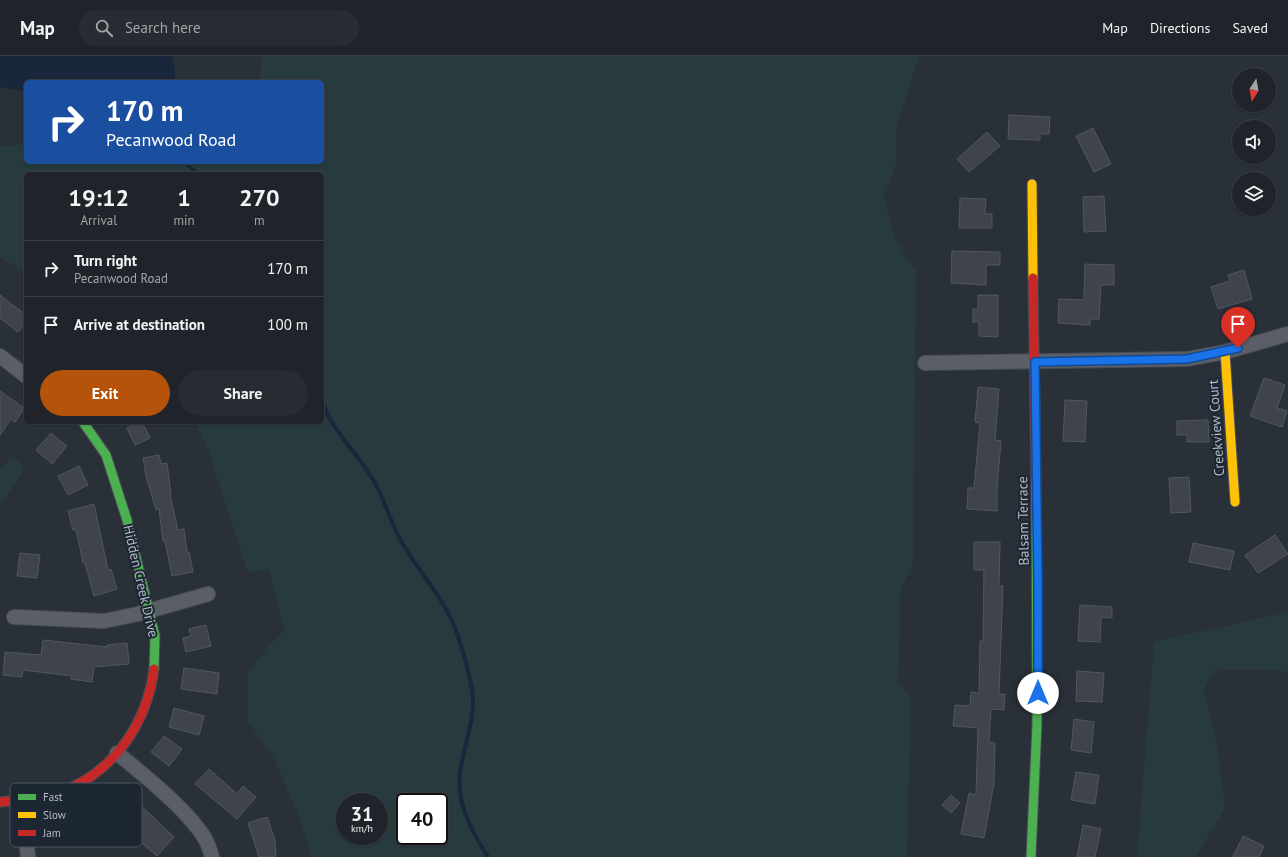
<!DOCTYPE html>
<style>
:root{--surface:#20242a;--page:#282c32;--text:#f1f3f6;--muted:#a2a4a8;--line:#3d4147;--accent:#b45309}
body{margin:0;font-family:"PT Sans",sans-serif;background:var(--page);color:var(--text);height:100vh;display:flex;flex-direction:column;font-size:15px;white-space:nowrap}
*{box-sizing:border-box;margin:0}
p{font-size:13px;color:var(--muted)}
.icon{flex:none;width:22px;height:22px;fill:none;stroke:currentColor;stroke-width:2;stroke-linecap:round;stroke-linejoin:round}
.map{position:relative;flex:1;overflow:hidden}
.drawer{position:absolute;left:24px;top:116px;width:300px;height:252px;display:flex;flex-direction:column;background:var(--surface);border-radius:6px;box-shadow:0 1px 3px #0004,0 0 0 1px var(--line)}
.drawer>*{flex:none}
.hud{position:absolute;left:24px;top:24px;width:300px;height:84px;border-radius:6px;box-shadow:0 1px 3px #0004,0 0 0 1px var(--line);background:#1a4fa0;color:#fff;overflow:hidden}
.needle{width:26px;rotate:191deg}
.controls{position:absolute;left:1232px;top:12px;display:grid;gap:8px}
.controls a{display:grid;place-items:center;width:44px;height:44px;border-radius:50%;background:var(--surface);box-shadow:0 1px 3px #0004,0 0 0 1px var(--line);font-size:20px}
.speed{position:absolute;left:336px;top:737px;display:flex;gap:8px;font-size:20px;font-weight:700;text-align:center}
.speed>*{display:grid;place-content:center;width:52px;height:52px;border-radius:50%;background:var(--surface);box-shadow:0 1px 3px #0004,0 0 0 1px var(--line);line-height:1}
.speed small{font-size:10px;font-weight:400}
.speed .limit{border:2px solid #111;border-radius:6px;background:#fff;color:#111}
.pin{position:absolute;display:grid;place-items:center;width:34px;height:34px;color:#fff;margin:-41px -17px;border-radius:50% 50% 50% 0;rotate:-45deg;box-shadow:0 0 4px #0007}
.pin .icon{rotate:45deg}
.me{position:absolute;width:44px;margin:-22px;rotate:0deg;stroke-linejoin:round;filter:drop-shadow(0 0 3px #0008)}
.turn{display:flex;align-items:center;gap:14px;height:84px;padding:0 16px;font-size:18px}
.turn .icon{width:52px;height:52px;stroke-width:2.5}
.turn b{display:block;font-size:28px;line-height:34px}
.eta{display:flex;justify-content:space-evenly;align-items:center;height:68px;text-align:center}
.eta b{font-size:24px;font-weight:600;line-height:28px}
.action{display:flex;gap:8px;margin-top:auto;padding:8px 16px}
.action a{flex:1;height:46px;border-radius:24px;background:var(--accent);color:#fff;font-size:16px;font-weight:600;line-height:46px;text-align:center}
.action a+a{background:var(--page);color:var(--text)}
ul{padding:0;list-style:none}
li{display:flex;align-items:center;gap:12px;height:56px;padding:0 16px;border-top:1px solid var(--line)}
li div{flex:1}
li b{display:block;font-size:15px}
li em{font-style:normal}
header{display:flex;align-items:center;gap:24px;box-sizing:border-box;height:56px;padding:0 20px;background:var(--surface);border-bottom:1px solid var(--line)}
header strong{font-size:19px}
nav{display:flex;gap:22px;margin-inline-start:auto;font-size:14px}
.search{width:280px;height:36px;background:var(--page);display:flex;align-items:center;gap:10px;box-sizing:border-box;padding:0 14px;border-radius:22px;color:var(--muted);font-size:15px}
.map>svg:first-child{display:block}
.green{fill:#273a3e;fill-rule:evenodd}
.water{fill:#19273c}
.lines{fill:none;stroke-linecap:round;stroke-linejoin:round}
.stream{stroke:#19273c;stroke-width:4}
.building{fill:#3f444c;stroke:#52575f}
.street-casing{stroke:#484c55;stroke-width:16}
.fast-casing{stroke:#484c55;stroke-width:11}
.slow-casing{stroke:#484c55;stroke-width:11}
.jam-casing{stroke:#484c55;stroke-width:11}
.street{stroke:#5a5e66;stroke-width:14}
.fast{stroke:#4caf50;stroke-width:9}
.slow{stroke:#ffc107;stroke-width:9}
.jam{stroke:#c62828;stroke-width:9}
.route-casing{stroke:#114b97;stroke-width:10}
.route{stroke:#1a73e8;stroke-width:7}
.labels{text-anchor:middle;stroke-width:4;stroke-linejoin:round;paint-order:stroke}
.street-label{font-size:14px;fill:#b4bcc9;stroke:#1d2633}
.key{fill:#1d2633;stroke:#4a5360;stroke-width:1}
.key-label{font-size:11px;fill:#b4bcc9}
</style>
<header>
<strong>Map</strong>
<div class="search"><svg class="icon" aria-label="search" viewBox="0 0 24 24"><circle cx="10" cy="10" r="6"/><path d="M15 15l6 6"/></svg>Search here</div>
<nav><a>Map</a><a>Directions</a><a>Saved</a></nav>
</header>
<div class="map">
<svg width="1288" height="801" viewBox="0 0 1288 801">
<rect width="100%" height="100%" fill="#2a3038"/>
<path class="green" d="M262 0H919L896 73 897 105 884 142 896 184 916 215 913 509 901 532 898 627 911 641 907 801H311L300 763 273 701 248 665V616L271 587 284 575 269 513 248 517 206 388 195 366H322V118H26V216L0 202V91L26 88V106L208 107 322 106V26H260ZM345 746H379V780H345ZM405 746H439V780H405Z
M13 401 22 408V417L0 450V413Z
M1288 556V616L1272 614 1215 613 1204 633 1218 695 1225 752 1196 801H1137L1154 586Z"/>
<path class="water" d="M0 0H172L175 14 174 26H26V35L0 31Z"/>
<g class="lines">
<path class="stream" d="M185 106 197 118
M322 344C331 375 360 399 375 427 385 445 390 465 400 483 417 514 442 539 455 572 462 590 475 634 473 652 471 674 463 695 460 717 456 747 472 776 488 801"/>
</g>
<path class="building" d="M1009 59 1050 61 1049 78H1040V84L1008 83Z
M1093 72 1111 108 1094 116 1076 80Z
M987 76 1000 90 969 116 957 103Z
M1104 140 1106 175 1084 176 1083 141Z
M960 142 986 143 985 158H992V172H959Z
M952 195 1000 196V209H986V229L951 227Z
M1085 208 1114 209V229H1101L1099 263H1090V269L1058 267 1059 243 1084 244Z
M1244 214 1252 243 1218 253 1211 231 1230 225 1228 219Z
M0 239 26 259V266L18 276 0 262Z
M978 239H998V281L979 280V266H973V253H978Z
M1264 322 1285 329 1277 352 1287 355 1282 371 1250 360Z
M978 331 999 333 995 384 1001 385 997 433V455L967 453 968 432H974L980 367 975 366Z
M0 335 24 352 15 366 11 363 0 379Z
M1065 344 1087 345 1085 386 1063 385Z
M1208 364 1209 386H1187V379H1177V365Z
M140 366H142L150 382 135 389 127 372Z
M51 377 67 390 52 408 36 394Z
M159 399 161 408 167 407 171 438 170 439 178 474 184 473 187 496H189L193 516 172 520 165 485H163L159 453 156 454 146 420 143 402Z
M79 410 88 429 68 439 58 420Z
M1189 421 1191 456 1171 457 1169 422Z
M94 448 108 514 111 513 117 533 94 540 85 507H83L76 473 73 474 68 455Z
M1275 479 1288 498 1258 517 1245 499Z
M974 486H1000L999 530H1003L999 638H1005L1004 654 991 653 989 686 995 687 994 727 984 782 961 778 969 737 976 739 978 672 953 670 955 649 970 650 971 636 979 637 980 585H983L984 514H974Z
M1193 487 1234 495 1230 514 1189 506Z
M20 497 40 499 37 522 17 520Z
M1080 549 1112 551V562L1101 561 1100 586 1078 585Z
M206 569 211 590 186 596 183 582 191 580 189 573Z
M43 584 107 591V589L127 587 129 608 94 611 92 626 71 623 72 620 23 614 22 621 3 619 5 596 41 599Z
M184 612 219 617 217 638 181 633Z
M1077 615 1104 617 1102 646 1076 645Z
M174 652 204 660 199 679 169 671Z
M1074 663 1094 666 1091 697 1071 694Z
M164 680 182 693 169 710 151 696Z
M209 713 237 738 243 730 256 741 237 763 195 728Z
M1076 716 1099 719 1095 748 1071 744Z
M951 739 960 747 951 757 942 749Z
M135 744 174 781 157 800 132 779 127 785 111 771Z
M267 761 275 784 276 801H259L248 767Z
M1083 769 1101 773 1095 801H1077Z
M1243 780 1264 790 1259 801H1233Z"/>
<g class="lines">
<g class="street-casing">
<path id="street" d="M0 300 26 320
M925 307 1187 303 1225 296 1288 278
M14 561 104 565 138 558 208 538
M117 697C144 719 186 753 204 781 208 787 210 794 212 801
M22 745 28 801"/>
</g>
<g class="fast-casing">
<path id="fast" d="M83 366 106 399 127 464 155 580 154 613
M1031 801 1037 668 1036 425"/>
</g>
<g class="slow-casing">
<path id="slow" d="M1032 128 1033 222
M1225 296 1235 446"/>
</g>
<g class="jam-casing">
<path id="jam" d="M1033 222 1036 425
M0 746C22 744 45 743 66 734 116 713 147 666 154 613"/>
</g>
<use href="#street" class="street"/>
<use href="#fast" class="fast"/>
<use href="#slow" class="slow"/>
<use href="#jam" class="jam"/>
</g>
<g class="lines">
<g class="route-casing">
<path id="route" d="M1038 637V528L1035 306 1187 303 1238 292"/>
</g>
<use href="#route" class="route"/>
</g>
<g class="labels">
<g class="street-label">
<text transform="translate(1216 372) rotate(-94)" y="5">Creekview Court</text>
<text transform="translate(1023 465) rotate(-91)" y="5">Balsam Terrace</text>
<text transform="translate(141 525) rotate(77)" y="5">Hidden Creek Drive</text>
</g>
</g>
<rect x="10" y="727" width="132" height="64" rx="6" class="key"/>
<rect x="18" y="738" width="18" height="6" fill="#4caf50"/>
<rect x="18" y="756" width="18" height="6" fill="#ffc107"/>
<rect x="18" y="774" width="18" height="6" fill="#c62828"/>
<g class="key-label">
<text x="43" y="745">Fast</text>
<text x="43" y="763">Slow</text>
<text x="43" y="781">Jam</text>
</g>
</svg>
<div class="controls">
<a><svg class="needle" viewBox="-14 -14 28 28"><path d="M0-13l5 13h-10z" fill="#e53935"/><path d="M0 13l5-13h-10z" fill="#a2a4a8"/></svg></a>
<a><svg class="icon" aria-label="sound" viewBox="0 0 24 24"><path d="M4 9h4l5-4v14l-5-4H4zM17 9q2 3 0 6"/></svg></a>
<a><svg class="icon" aria-label="layers" viewBox="0 0 24 24"><path d="M12 4l9 5-9 5-9-5zM3 14l9 5 9-5"/></svg></a>
</div>
<div class="speed"><div>31<small>km/h</small></div><div class="limit">40</div></div>
<div class="pin" style="left:1238px;top:292px;background:#d93025"><svg class="icon" aria-label="arrive" viewBox="0 0 24 24"><path d="M6 21V4h12l-3 4 3 4H6"/></svg></div>
<svg class="me" style="left:1038px;top:637px" viewBox="-20 -20 40 40"><circle r="19" fill="#fff"/><path d="M0-13L10 11 0 6-10 11z" fill="#1a73e8"/></svg>
<div class="hud">
<div class="turn"><svg class="icon" aria-label="right" viewBox="0 0 24 24"><path d="M7 20v-9h11M14 6l5 5-5 5"/></svg><div><b>170 m</b>Pecanwood Road</div></div>
</div>
<section class="drawer">
<div class="eta">
<div><b>19:12</b><p>Arrival</p></div>
<div><b>1</b><p>min</p></div>
<div><b>270</b><p>m</p></div>
</div>
<ul>
<li><svg class="icon" aria-label="right" viewBox="0 0 24 24"><path d="M7 20v-9h11M14 6l5 5-5 5"/></svg><div><b>Turn right</b><p>Pecanwood Road</p></div><em>170 m</em></li>
<li><svg class="icon" aria-label="arrive" viewBox="0 0 24 24"><path d="M6 21V4h12l-3 4 3 4H6"/></svg><div><b>Arrive at destination</b></div><em>100 m</em></li>
</ul>
<div class="action"><a>Exit</a><a>Share</a></div>
</section>
</div>
